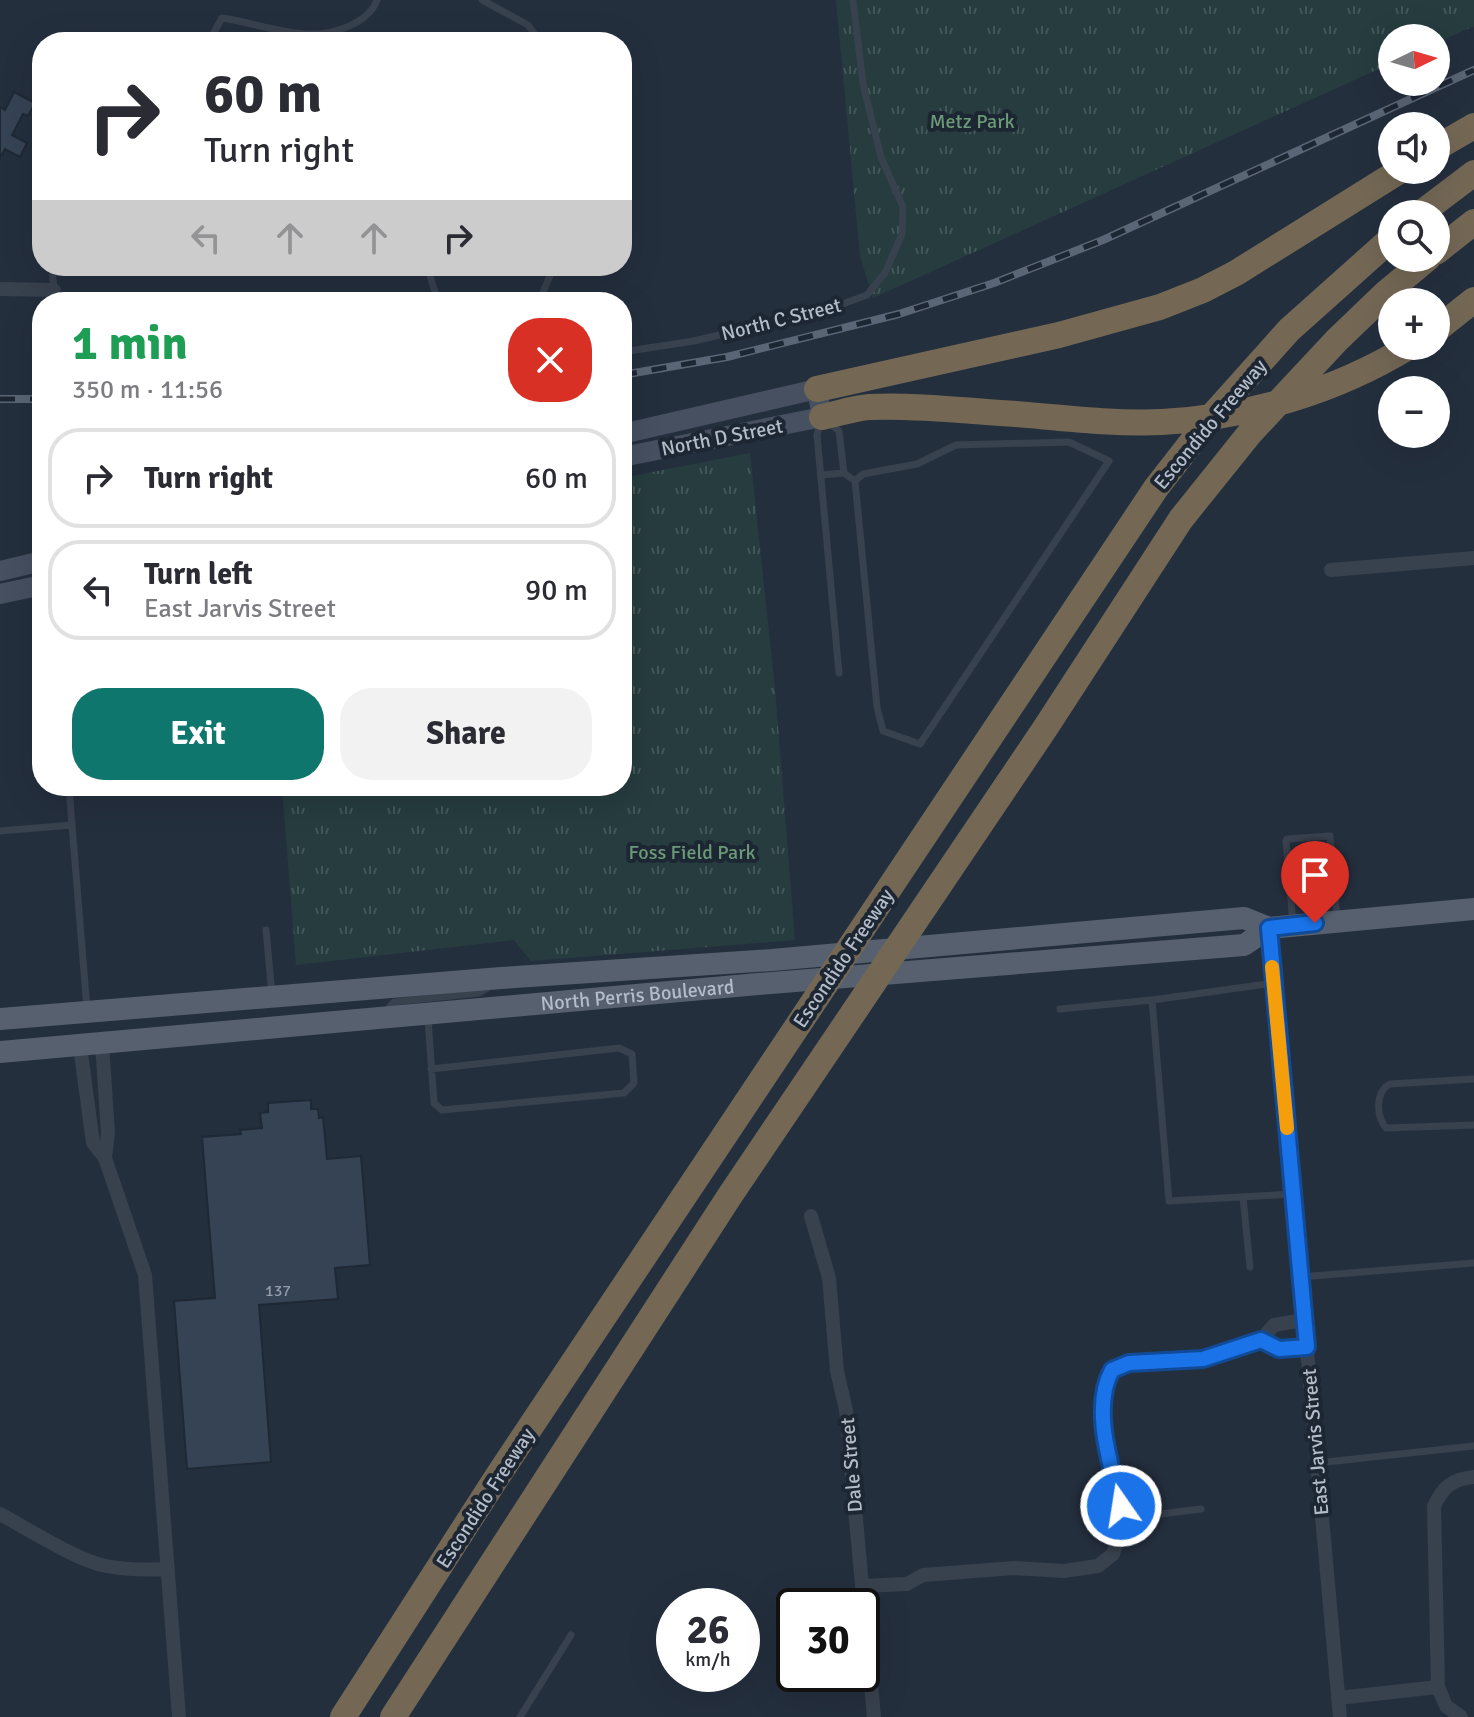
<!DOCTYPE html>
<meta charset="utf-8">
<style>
:root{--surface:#fff;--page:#f2f2f3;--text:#2b2b33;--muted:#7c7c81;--line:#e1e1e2;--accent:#0f766e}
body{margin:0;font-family:Signika,sans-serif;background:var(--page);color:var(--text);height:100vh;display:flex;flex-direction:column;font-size:30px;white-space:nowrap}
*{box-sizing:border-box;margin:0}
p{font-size:26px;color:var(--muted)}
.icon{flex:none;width:44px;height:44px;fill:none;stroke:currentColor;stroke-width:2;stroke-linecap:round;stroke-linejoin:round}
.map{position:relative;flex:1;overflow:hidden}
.panel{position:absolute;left:32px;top:292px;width:600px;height:504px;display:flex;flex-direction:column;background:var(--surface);border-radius:32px;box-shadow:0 8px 32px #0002}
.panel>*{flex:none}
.top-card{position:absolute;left:32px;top:32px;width:600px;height:244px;border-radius:32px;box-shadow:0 8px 32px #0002;background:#fff;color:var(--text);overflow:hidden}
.needle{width:52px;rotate:85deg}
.controls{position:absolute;left:1378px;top:24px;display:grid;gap:16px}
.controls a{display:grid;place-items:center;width:72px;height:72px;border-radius:50%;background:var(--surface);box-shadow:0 8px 32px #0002;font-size:40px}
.speed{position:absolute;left:656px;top:1588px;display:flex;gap:16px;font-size:40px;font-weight:700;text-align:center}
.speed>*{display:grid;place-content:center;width:104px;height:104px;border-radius:50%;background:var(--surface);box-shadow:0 8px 32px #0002;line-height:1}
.speed small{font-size:20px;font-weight:400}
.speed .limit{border:4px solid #111;border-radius:12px;background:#fff;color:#111}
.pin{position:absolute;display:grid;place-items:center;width:68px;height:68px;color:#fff;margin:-82px -34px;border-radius:50% 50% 50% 0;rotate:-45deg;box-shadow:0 0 8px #0007}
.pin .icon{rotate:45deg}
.me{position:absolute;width:88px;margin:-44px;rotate:347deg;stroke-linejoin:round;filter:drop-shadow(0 0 6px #0008)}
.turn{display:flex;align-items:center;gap:28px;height:168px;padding:0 40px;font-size:36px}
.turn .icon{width:104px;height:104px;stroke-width:2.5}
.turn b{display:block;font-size:56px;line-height:68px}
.lanes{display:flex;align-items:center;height:76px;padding:0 40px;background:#0003;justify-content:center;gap:40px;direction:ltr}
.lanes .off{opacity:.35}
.round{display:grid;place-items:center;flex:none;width:84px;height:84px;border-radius:32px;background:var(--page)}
.headline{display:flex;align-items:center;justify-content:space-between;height:136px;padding:0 40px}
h1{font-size:48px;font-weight:700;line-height:60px;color:#1e9e55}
.cta{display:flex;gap:16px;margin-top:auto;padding:16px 40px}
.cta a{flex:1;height:92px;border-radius:32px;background:var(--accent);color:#fff;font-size:32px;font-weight:700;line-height:92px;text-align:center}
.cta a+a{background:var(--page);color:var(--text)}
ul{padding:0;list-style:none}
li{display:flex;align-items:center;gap:24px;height:100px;margin:0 16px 12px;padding:0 24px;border:4px solid var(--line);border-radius:32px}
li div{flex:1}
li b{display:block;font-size:30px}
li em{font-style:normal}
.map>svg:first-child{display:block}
.park{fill:url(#park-tufts)}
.building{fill:#364354;stroke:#1f2835;stroke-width:2}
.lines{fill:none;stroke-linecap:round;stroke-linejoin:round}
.lane{stroke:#38414e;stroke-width:7}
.street{stroke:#38414e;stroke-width:14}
.secondary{stroke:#465061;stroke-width:20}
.primary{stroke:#56606e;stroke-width:22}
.highway{stroke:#746855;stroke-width:26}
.rail-casing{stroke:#5a6575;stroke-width:8}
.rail{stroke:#1d2633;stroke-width:5;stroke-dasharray:15;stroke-linecap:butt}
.route-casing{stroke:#114b97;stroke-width:20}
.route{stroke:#1a73e8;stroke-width:14}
.slow{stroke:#f59e0b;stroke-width:14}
.labels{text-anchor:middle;stroke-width:8;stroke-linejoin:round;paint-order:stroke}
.number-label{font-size:16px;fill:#929caa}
.park-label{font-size:20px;fill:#6b9a76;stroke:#1d2633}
.street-label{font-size:20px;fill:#b4bcc9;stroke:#1d2633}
</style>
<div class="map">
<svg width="1474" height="1717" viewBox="0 0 1474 1717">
<defs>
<pattern id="park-tufts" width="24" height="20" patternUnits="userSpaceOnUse" patternTransform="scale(2)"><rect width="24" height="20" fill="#263c3f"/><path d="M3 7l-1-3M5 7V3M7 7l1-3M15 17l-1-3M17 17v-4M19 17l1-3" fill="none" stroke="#435659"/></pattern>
</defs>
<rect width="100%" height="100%" fill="#242f3e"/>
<path class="park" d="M836 0H1474V26L1436 43V38H1392V63L873 298 860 256Z
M750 453 775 689 795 940 531 961 514 940 296 965 282 786H622V478Z"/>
<path class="building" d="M14 92 35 103 28 116 23 114 12 135 27 143 20 157 5 149 0 158V107L5 110Z
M311 1100V1109H318L319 1118 323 1117 327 1159 361 1156 370 1265 335 1268 338 1299 259 1305 271 1462 187 1469 174 1301 215 1298 202 1137 241 1134 240 1130 262 1128 260 1113 268 1112V1103Z"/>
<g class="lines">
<path class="lane" d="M482 0 528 25 540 42
M215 42 213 34 222 18C250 22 279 33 308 34 333 35 368 24 377 0
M39 130 42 157
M52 266 54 290 59 302
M427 266 438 302
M539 302 554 266
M622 352 694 341 829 309 867 295 885 273 902 234 903 207 881 157 863 84 853 0
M827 421 839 431 844 473
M820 423 817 435 839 673
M1069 442 1109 461 920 744 883 731 877 707 855 481 863 474 917 464 956 445Z
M821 475 844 473 855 481
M69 786 72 825
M0 831 72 825 87 1009
M1293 924 1286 840 1288 839 1330 836 1337 919
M266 930 272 995
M1274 983 1152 1000 1169 1201 1293 1194
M1060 1009 1152 1000
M389 1014 390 1006 394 1002 479 993 489 987
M428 1019 434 1103 442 1110 624 1093 634 1083 632 1054 619 1048 431 1069
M1474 1079 1390 1084C1375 1092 1376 1116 1386 1128L1474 1125
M1243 1197 1250 1267
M1300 1277 1474 1263
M1317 1463 1474 1446
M1120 1519 1201 1509
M520 1717 571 1635"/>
<path class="street" d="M0 289 54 290
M1331 570 1474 558
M1269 928 1340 1717
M80 1046 93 1143 105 1158 108 1133 102 1043
M105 1158 145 1275 179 1717
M811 1216 829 1278 837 1371 846 1410 874 1717
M1261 1340 1279 1349 1307 1347
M0 1514C28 1529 76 1560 106 1566 126 1570 147 1570 168 1569
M862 1586 907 1584 923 1575 1014 1568 1064 1571 1098 1566 1113 1554 1120 1531 1121 1506 1101 1407 1104 1384 1112 1370 1129 1363 1203 1359 1261 1340 1274 1325 1304 1320
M1338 1698 1438 1687
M1461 1717 1446 1706 1438 1687 1434 1506C1443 1487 1452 1479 1474 1477"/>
<path class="secondary" d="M622 434 817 389 822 417 622 457
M0 571 42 561
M0 594 42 585"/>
<g class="primary">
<path d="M0 1019 501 978 772 960 1244 918 1269 928"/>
<path id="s1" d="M0 1052 758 984 1244 945 1269 928 1474 909"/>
</g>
<path class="highway" d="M1436 148 1474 126
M1420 214 1474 173
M1436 252 1474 222
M1436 330 1474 300
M817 389 1059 335 1160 307 1203 290 1236 273 1401 170
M822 417C837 414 854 408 869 407 917 405 968 411 1016 414 1064 418 1113 424 1162 422 1249 417 1335 392 1410 346
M343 1717 497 1477 1156 488 1213 415 1289 330 1392 238
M393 1717 729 1197 1044 730 1181 519 1250 433 1337 340 1387 292 1428 258"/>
<g class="rail-casing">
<path id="rail" d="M622 375 727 357 899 314 994 283 1103 240 1474 70
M0 399H42"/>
</g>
<use href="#rail" class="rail"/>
</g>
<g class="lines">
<g class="route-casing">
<path id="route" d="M1121 1506C1111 1467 1091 1407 1112 1370L1129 1363 1203 1359 1261 1340 1279 1349 1307 1347 1269 928 1315 923"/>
</g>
<use href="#route" class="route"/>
<path class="slow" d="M1272 967 1287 1128"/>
</g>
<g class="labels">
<g class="number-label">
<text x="278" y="1296">137</text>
</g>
<g class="park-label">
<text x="972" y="128">Metz Park</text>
<text x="692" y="859">Foss Field Park</text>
</g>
<g class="street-label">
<text transform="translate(781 319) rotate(-14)" y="7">North C Street</text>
<text transform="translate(1210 424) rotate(-50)" y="7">Escondido Freeway</text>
<text transform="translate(722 437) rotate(-11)" y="7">North D Street</text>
<text transform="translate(843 958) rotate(-56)" y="7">Escondido Freeway</text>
<text dy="7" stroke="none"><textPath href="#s1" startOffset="640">North Perris Boulevard</textPath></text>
<text transform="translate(1315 1442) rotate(-95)" y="7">East Jarvis Street</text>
<text transform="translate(851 1465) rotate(-95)" y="7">Dale Street</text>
<text transform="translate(485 1498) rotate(-57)" y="7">Escondido Freeway</text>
</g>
</g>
</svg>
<div class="controls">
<a><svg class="needle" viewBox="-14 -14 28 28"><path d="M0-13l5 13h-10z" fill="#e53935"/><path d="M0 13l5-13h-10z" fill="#7c7c81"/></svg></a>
<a><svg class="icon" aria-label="sound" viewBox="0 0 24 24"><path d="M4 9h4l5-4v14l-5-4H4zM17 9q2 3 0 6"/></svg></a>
<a><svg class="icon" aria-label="search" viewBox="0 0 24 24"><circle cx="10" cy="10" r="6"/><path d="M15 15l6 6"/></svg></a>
<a>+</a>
<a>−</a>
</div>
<div class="speed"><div>26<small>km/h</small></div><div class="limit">30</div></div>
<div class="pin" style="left:1315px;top:923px;background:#d93025"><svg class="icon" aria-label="arrive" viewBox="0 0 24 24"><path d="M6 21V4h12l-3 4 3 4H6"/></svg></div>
<svg class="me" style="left:1121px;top:1506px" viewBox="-20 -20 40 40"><circle r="17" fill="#1a73e8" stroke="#fff" stroke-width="3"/><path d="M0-11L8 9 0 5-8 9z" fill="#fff"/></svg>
<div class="top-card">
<div class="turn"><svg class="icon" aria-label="right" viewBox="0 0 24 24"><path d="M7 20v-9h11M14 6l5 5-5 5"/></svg><div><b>60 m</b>Turn right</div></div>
<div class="lanes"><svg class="icon off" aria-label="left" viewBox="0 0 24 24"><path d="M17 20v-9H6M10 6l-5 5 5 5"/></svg><svg class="icon off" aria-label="ahead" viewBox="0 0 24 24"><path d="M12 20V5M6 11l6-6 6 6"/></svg><svg class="icon off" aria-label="ahead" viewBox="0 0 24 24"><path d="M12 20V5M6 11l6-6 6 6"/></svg><svg class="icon" aria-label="right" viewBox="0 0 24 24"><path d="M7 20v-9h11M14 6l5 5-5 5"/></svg></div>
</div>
<section class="panel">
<div class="headline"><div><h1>1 min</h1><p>350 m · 11:56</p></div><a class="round" style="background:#d93025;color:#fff"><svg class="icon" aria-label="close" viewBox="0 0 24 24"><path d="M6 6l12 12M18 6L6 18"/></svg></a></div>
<ul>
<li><svg class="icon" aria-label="right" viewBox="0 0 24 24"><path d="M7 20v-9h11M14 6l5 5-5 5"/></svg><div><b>Turn right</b></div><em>60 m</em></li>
<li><svg class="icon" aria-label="left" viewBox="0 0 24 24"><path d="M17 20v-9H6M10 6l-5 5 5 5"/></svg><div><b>Turn left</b><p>East Jarvis Street</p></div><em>90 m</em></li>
</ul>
<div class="cta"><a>Exit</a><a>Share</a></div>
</section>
</div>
